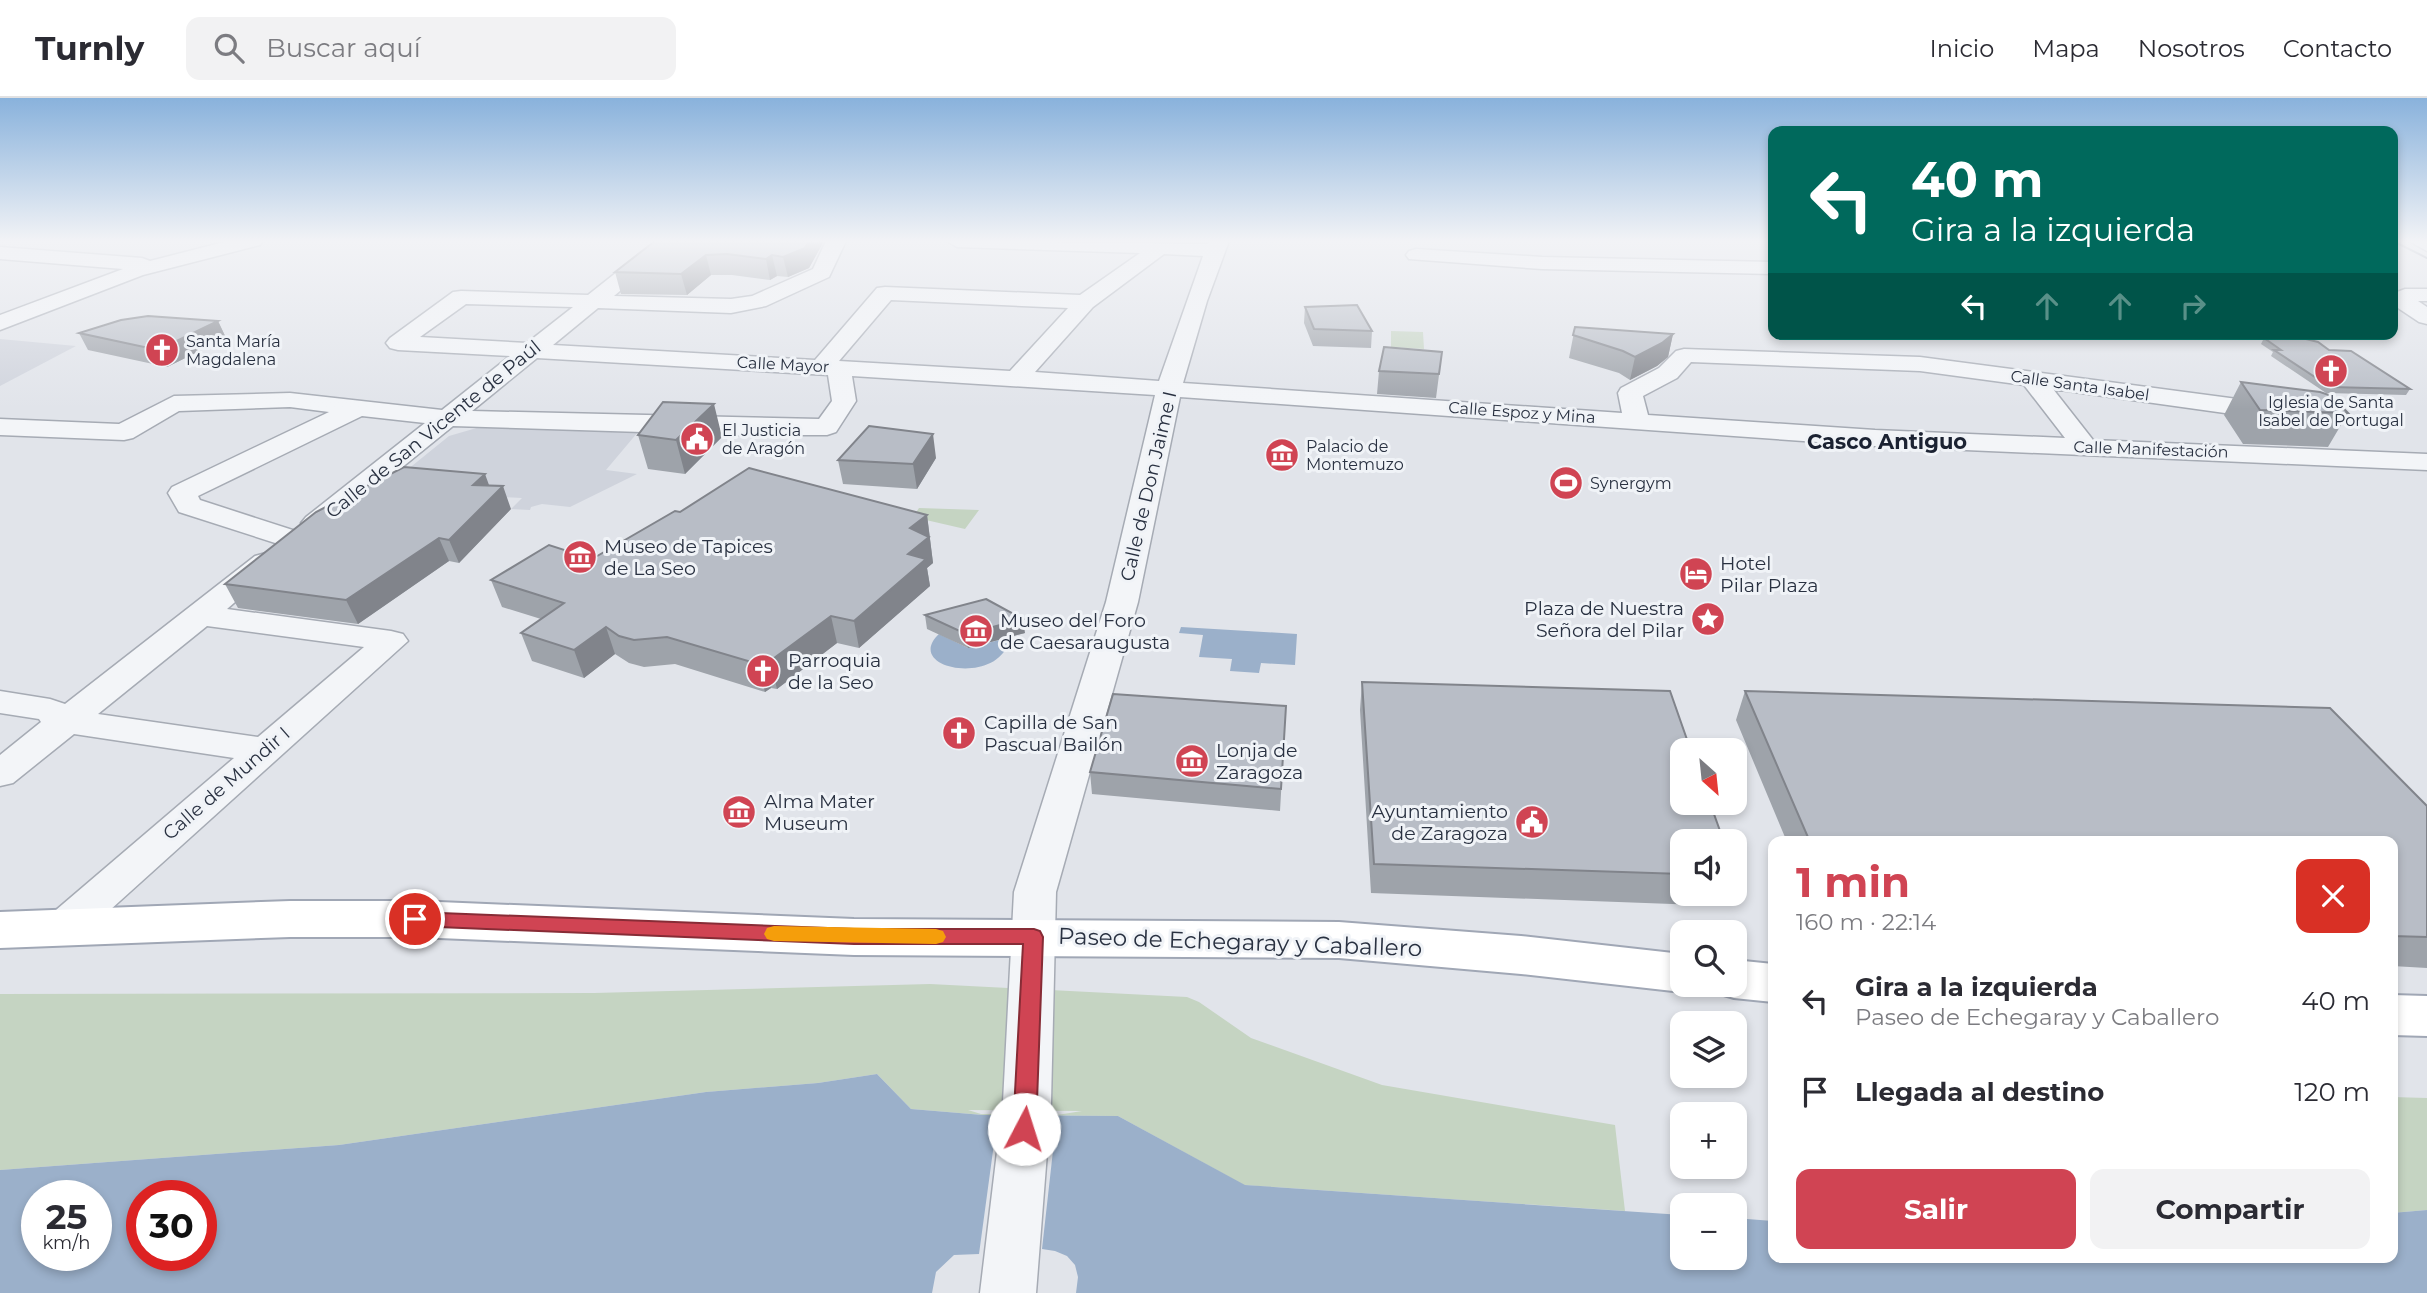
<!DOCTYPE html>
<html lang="es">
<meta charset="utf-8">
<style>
:root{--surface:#fff;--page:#f2f2f3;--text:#2b2b33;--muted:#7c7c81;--line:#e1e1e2;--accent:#d04453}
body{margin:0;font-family:Montserrat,sans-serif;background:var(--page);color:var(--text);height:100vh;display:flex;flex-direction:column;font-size:26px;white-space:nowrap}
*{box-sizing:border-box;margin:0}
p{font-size:23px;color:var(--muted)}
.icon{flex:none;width:38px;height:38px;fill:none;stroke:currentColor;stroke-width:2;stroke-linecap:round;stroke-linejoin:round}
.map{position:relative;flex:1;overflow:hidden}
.sheet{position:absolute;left:1768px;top:738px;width:630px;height:427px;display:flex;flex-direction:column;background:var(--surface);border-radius:14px;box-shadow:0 4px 10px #0003}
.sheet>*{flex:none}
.guide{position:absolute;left:1768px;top:28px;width:630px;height:214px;border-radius:14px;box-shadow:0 4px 10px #0003;background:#00695c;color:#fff;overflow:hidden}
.needle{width:46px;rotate:153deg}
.buttons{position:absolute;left:1670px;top:640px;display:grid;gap:14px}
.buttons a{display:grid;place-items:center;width:77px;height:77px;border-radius:14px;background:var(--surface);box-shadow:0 4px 10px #0003;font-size:35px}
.speed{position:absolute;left:21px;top:1082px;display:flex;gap:14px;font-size:35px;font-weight:700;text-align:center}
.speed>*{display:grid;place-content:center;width:91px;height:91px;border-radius:50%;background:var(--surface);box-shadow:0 4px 10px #0003;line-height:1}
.speed small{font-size:18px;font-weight:400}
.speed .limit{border:10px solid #d22;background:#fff;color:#111}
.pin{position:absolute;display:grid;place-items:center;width:60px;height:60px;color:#fff;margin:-30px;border:4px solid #fff;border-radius:50%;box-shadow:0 2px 7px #0007}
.me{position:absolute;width:77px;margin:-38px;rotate:5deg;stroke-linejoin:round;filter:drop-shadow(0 0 5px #0008)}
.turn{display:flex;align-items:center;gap:24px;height:147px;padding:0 28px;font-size:32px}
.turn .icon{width:91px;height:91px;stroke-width:2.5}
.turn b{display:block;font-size:49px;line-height:60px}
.lanes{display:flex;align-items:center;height:66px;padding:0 28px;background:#0003;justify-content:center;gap:35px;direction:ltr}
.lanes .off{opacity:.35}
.round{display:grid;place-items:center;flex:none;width:74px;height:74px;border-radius:14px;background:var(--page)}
.overview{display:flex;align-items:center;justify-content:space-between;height:119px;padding:0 28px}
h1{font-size:42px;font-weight:700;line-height:52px;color:var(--accent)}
.cta{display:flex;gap:14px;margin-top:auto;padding:14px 28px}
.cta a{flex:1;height:80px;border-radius:14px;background:var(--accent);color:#fff;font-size:28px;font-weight:700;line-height:80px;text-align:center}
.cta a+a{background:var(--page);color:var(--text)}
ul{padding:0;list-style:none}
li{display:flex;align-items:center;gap:21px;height:91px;padding:0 28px}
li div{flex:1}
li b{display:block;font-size:26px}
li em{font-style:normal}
header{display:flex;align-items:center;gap:42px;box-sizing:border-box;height:98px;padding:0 35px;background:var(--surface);border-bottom:2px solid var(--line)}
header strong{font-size:33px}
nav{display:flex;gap:38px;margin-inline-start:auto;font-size:24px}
.search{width:490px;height:63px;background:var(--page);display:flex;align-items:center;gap:18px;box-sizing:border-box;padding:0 24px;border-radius:14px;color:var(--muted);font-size:26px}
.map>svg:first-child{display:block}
.built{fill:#cfd3dc}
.green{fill:#c5d4c2}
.water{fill:#9bb0ca;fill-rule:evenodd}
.pier{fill:#e1e4ea}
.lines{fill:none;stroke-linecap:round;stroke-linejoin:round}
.minor-casing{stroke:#a6abb4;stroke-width:3}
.major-casing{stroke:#a0a7b5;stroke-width:4}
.minor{fill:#f3f5f8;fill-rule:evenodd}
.major{fill:#fff;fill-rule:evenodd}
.tram{stroke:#7a8293;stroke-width:2}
.wall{fill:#9ea3aa}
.shaded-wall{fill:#81848b}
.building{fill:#b8bdc6;stroke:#81848b;stroke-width:2}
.route{fill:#d04453;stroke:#872c36;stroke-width:2}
.slow{fill:#f59e0b}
.labels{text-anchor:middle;stroke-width:6;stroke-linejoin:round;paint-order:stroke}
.far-poi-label{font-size:16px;fill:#293141;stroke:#f0f3f7;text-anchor:start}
.far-street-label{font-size:16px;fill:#293141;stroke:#f0f3f7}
.street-label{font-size:19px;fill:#293141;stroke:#f0f3f7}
.poi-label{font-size:19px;fill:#293141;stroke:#f0f3f7;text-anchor:start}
.far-district-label{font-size:21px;font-weight:bold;fill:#1b2232;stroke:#f0f3f7}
.near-street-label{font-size:23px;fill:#293141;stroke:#f0f3f7}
</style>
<header>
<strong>Turnly</strong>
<div class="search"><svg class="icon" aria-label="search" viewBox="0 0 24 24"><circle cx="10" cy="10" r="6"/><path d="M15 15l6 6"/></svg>Buscar aquí</div>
<nav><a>Inicio</a><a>Mapa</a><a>Nosotros</a><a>Contacto</a></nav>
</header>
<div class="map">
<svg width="2427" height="1195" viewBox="0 0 2427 1195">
<rect width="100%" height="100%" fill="#e1e4ea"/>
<path class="built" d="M0 241 76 248 0 288Z
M480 329 638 334 606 372 637 376 570 409 542 406 531 409 530 412 511 411 522 400 381 393 449 338Z"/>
<path class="green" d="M1391 233 1423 234 1424 251 1391 249Z
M919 410 979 412 965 431 913 419Z
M930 886 1187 899 1199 904 1251 940 1382 987 1615 1027 1625 1113 1244 1087 1118 1018 983 1017 911 1011 877 976 818 985 706 994 339 1047 0 1072V896L594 895Z
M2392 999 2427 1000V1112L2392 1115Z"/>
<path class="water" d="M1181 529 1297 536 1295 567 1261 565 1259 575 1230 573 1232 561 1199 559 1203 537 1179 535Z
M939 536 968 550 1007 540 1008 546C993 588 903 570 939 536Z
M877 976 911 1011 983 1017 1118 1018 1245 1087 1682 1117V1160H1734V1120L1773 1123V1160H2392V1115L2427 1112V1195H0V1072L339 1047 706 994 818 985ZM37 1097H96V1157H37ZM142 1097H201V1157H142Z"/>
<path class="pier" d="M968 1012 1082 1013 1057 1017 1042 1151 1055 1153 1067 1158 1075 1167 1078 1179 1076 1195H932L936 1174 954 1157 979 1156 998 1016H981Z"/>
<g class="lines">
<g class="minor-casing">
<path id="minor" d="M228 143H263L260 147 143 177 0 232V217L123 171 0 161V149L142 160 150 163Z
M656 143H679L614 198 731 201 752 198 813 171 826 143H846L829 179 766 208 731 215 598 210 553 247 815 262 877 190 885 189 1080 197 1140 155 957 149 947 143 1208 146 1209 143H1229L1207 203 1183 285 1622 315 1618 295 1621 290 1659 270 1676 253 1684 251 1920 259 2275 306 2284 309 2288 314 2284 319 2275 322 2053 291 2093 342 2427 356V372L1875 348 1180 299 1138 504 1056 794 1051 1004 1036 1195H980L1003 1004 1014 794 1106 504 1155 297 852 278 856 303 836 334 827 337H737L453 328 326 431 316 434 306 431 301 425 306 419 425 325 362 318 198 398 200 402 305 436 309 442 305 448 294 451 179 414 168 395 172 389 329 314 290 309 179 313 133 340 124 342 0 337V321L119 326 174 298 290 295 442 312 510 258 398 252 390 250 386 245 390 240 453 194 461 193 588 197ZM1164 156 1203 158 1159 283 1035 274 1093 209ZM891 202 1068 210 1010 273 839 263ZM466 206 573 209 527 245 420 239ZM537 260 828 277 832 303 819 321 472 313ZM1691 264 1920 273 2024 287 2065 340 1875 332 1648 317 1643 298 1677 280Z
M2409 143H2427V153Z
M1416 151 1542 159 1773 164V176L1542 171 1409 161 1406 157 1409 153Z
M2405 191H2427V203H2418L2427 209V226L2419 224 2392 206V196Z
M266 455 277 458 281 464 227 511 391 533 403 536 408 543 79 840 64 845 49 840 43 829 49 818 234 660 74 636 13 685 0 688V657L41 624 39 621 0 615V593L50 601 65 606 255 458ZM207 528 364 549 258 639 98 616Z"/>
</g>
<g class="major-casing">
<path id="major" d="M290 803H415L854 821 1339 824 1521 838 1682 856V887H1700L1682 894 1521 876 1339 860 854 857 415 839H290L0 850V814Z
M1734 862 1773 866V904L1734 900 1717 895 1713 887H1734Z
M2392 897 2427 898V938L2392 937Z"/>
</g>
<use href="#minor" class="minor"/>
<use href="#major" class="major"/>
<path class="tram" d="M2393 143 2427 160"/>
</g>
<path class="wall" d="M655 143H824L809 170 788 179 777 178 770 182 732 177H711L687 197 621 196 615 174Z
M1305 209 1372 233 1371 250 1313 248 1304 225Z
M218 223 226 240 167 269 88 252 79 235Z
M1575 229 1673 236 1668 259 1657 268 1630 282 1619 275 1569 260Z
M2264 240 2329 252 2410 291 2406 297 2326 295 2271 258 2273 254 2261 246Z
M1442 254 1436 300 1377 296 1379 273Z
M2241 284 2348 315 2328 349 2243 346 2224 317Z
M638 337 722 339 685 376 648 371Z
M936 360 917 391 843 386 838 362Z
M511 411 459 465 449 463 358 526 238 510 225 486Z
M680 414 927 417 933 465 927 470 930 488 859 550 837 545 777 591 771 590 765 594 675 566 644 569 629 565 615 556 584 580 532 563 521 535 541 521 502 509 491 482 592 461Z
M925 517 1025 535 968 550 927 531Z
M1362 584 1682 744V796H1730L1726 808 1371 795 1360 612Z
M1745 593 2427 708V870L2392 868V744H1787L1736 622Z
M1286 608 1280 713 1092 696 1090 674Z"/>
<path class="shaded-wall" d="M808 143H824L809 170 788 179 783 159Z
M706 157 711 177 687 197 681 176Z
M772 157 777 178 770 182 766 161Z
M218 223 226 240 167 269 158 252Z
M1673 236 1668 259 1657 268 1630 282 1635 259Z
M714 306 722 339 685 376 676 342Z
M933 336 936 360 917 391 913 366Z
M485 376 493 398 503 388 511 411 459 465 449 442 473 387Z
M927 417 933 465 927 470 930 488 859 550 854 523 908 456 910 430Z
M439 440 449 463 358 526 346 502Z
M831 518 837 545 777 591 770 563Z
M1023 521 1025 535 968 550 966 536Z
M606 529 615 556 584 580 574 552Z
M764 562 771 590 765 594 758 566Z"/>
<path class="building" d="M655 143H808L805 150 783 159 772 157 766 161 727 156 706 157 681 176 615 174Z
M1357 207 1372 233 1314 231 1305 209Z
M148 218 218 223 158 252 79 235 121 222Z
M1575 229 1673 236 1662 245 1635 259 1623 253 1573 237Z
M2264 240H2302L2318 244 2329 252 2351 253 2410 291 2330 289 2274 252H2281Z
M1384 249 1442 254 1439 276 1379 273Z
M2241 284 2320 294 2332 298 2348 315 2260 312Z
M663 304 714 306 676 342 638 337Z
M869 328 933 336 913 366 838 362Z
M404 369 485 376 473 387 503 388 449 442 439 440 346 502 225 486 316 414Z
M749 370 927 417 910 430 929 439 908 456 926 461 854 523 831 518 770 563 764 562 758 566 667 539 634 542 619 538 606 529 574 552 521 535 564 505 491 482 549 447 592 461 675 413 680 414Z
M986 501 1023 521 966 536 925 517Z
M1362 584 1670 593 1691 653H1682V705H1710L1724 744H1682V776L1374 766Z
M1745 593 2330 610 2427 708V839L2392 838V744H1810Z
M1113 596 1286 608 1281 691 1090 674Z"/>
<linearGradient id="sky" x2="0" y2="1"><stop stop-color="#89b2dc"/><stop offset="0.46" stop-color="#f2f3f6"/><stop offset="1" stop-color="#f2f3f6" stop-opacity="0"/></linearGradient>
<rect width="2427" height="311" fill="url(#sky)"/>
<path class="route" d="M415 814 854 831H1034L1040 833 1043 839 1036 1031 1032 1038 1024 1041 1016 1038 1013 1031 1023 846H854L415 828 408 826 405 821 408 816Z"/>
<path class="slow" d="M774 828 936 831 943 833 946 839 943 844 936 846 774 843 767 841 764 836 767 830Z"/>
<defs>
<g id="church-disc" transform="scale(1.75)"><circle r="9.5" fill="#d04453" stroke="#f0f3f7"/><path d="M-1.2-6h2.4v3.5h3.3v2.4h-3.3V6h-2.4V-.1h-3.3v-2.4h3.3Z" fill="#fff"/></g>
<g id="civic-disc" transform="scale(1.75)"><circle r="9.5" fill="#d04453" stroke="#f0f3f7"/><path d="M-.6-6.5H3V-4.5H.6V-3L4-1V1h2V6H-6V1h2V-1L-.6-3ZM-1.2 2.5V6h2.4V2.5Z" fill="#fff"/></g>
<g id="museum-disc" transform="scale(1.75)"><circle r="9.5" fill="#d04453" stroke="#f0f3f7"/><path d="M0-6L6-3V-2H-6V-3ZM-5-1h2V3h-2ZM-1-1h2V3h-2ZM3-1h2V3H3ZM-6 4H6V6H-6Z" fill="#fff"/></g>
<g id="stadium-disc" transform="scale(1.75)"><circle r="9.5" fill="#d04453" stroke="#f0f3f7"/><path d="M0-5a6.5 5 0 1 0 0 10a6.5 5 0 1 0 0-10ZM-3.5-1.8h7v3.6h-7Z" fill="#fff"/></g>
<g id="hotel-disc" transform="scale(1.75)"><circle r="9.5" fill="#d04453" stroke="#f0f3f7"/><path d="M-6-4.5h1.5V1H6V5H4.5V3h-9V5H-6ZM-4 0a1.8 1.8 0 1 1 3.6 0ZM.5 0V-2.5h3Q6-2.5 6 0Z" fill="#fff"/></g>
<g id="sight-disc" transform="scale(1.75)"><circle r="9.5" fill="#d04453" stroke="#f0f3f7"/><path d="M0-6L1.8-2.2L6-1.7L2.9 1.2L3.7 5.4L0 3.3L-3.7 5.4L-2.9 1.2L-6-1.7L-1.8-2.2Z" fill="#fff"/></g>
</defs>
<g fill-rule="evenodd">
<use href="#church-disc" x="162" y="252"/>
<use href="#church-disc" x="2331" y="273"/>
<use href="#civic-disc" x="697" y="341"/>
<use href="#museum-disc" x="1282" y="357"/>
<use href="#stadium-disc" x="1566" y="385"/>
<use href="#museum-disc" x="580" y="459"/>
<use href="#hotel-disc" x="1696" y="476"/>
<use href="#sight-disc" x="1708" y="521"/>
<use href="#museum-disc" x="976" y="533"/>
<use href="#church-disc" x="763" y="573"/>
<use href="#church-disc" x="959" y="635"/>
<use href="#museum-disc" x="1192" y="663"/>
<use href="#museum-disc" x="739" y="714"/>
<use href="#civic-disc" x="1532" y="724"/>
</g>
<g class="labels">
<g class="far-poi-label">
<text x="186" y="249">Santa María<tspan x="186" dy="18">Magdalena</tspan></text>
<text x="2331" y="310" text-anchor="middle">Iglesia de Santa<tspan x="2331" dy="18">Isabel de Portugal</tspan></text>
<text x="722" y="338">El Justicia<tspan x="722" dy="18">de Aragón</tspan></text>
<text x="1306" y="354">Palacio de<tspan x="1306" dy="18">Montemuzo</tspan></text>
<text x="1590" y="391">Synergym</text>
</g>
<g class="far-street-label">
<text transform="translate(783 266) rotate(3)" y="6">Calle Mayor</text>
<text transform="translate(2080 287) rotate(8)" y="6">Calle Santa Isabel</text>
<text transform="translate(1522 314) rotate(4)" y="6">Calle Espoz y Mina</text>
<text transform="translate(2151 351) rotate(2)" y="6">Calle Manifestación</text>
</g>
<g class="street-label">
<text transform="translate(433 331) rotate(-39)" y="7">Calle de San Vicente de Paúl</text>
<text transform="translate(1148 388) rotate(-77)" y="7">Calle de Don Jaime I</text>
<text transform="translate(226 685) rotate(-41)" y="7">Calle de Mundir I</text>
</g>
<g class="poi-label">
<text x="604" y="455">Museo de Tapices<tspan x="604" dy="22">de La Seo</tspan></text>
<text x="1720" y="472">Hotel<tspan x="1720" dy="22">Pilar Plaza</tspan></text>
<text x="1684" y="517" text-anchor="end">Plaza de Nuestra<tspan x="1684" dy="22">Señora del Pilar</tspan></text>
<text x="1000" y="529">Museo del Foro<tspan x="1000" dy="22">de Caesaraugusta</tspan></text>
<text x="788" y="569">Parroquia<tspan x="788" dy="22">de la Seo</tspan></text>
<text x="984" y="631">Capilla de San<tspan x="984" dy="22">Pascual Bailón</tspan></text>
<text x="1216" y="659">Lonja de<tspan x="1216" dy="22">Zaragoza</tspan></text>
<text x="764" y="710">Alma Mater<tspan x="764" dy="22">Museum</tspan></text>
<text x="1508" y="720" text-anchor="end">Ayuntamiento<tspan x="1508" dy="22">de Zaragoza</tspan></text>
</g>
<g class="far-district-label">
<text x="1887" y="351">Casco Antiguo</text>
</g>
<g class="near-street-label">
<text transform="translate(1240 844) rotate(2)" y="8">Paseo de Echegaray y Caballero</text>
</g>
</g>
</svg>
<div class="buttons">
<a><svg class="needle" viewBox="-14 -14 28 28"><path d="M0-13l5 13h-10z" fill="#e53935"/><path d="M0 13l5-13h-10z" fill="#7c7c81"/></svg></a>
<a><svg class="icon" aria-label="sound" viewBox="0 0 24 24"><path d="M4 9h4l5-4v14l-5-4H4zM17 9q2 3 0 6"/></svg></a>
<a><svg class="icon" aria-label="search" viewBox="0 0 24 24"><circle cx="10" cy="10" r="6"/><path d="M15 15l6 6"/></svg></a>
<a><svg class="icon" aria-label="layers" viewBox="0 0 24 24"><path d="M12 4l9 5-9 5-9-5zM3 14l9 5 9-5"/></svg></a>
<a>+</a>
<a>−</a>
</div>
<div class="speed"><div>25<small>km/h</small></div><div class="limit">30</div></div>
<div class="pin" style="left:415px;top:821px;background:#d93025"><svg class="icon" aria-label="arrive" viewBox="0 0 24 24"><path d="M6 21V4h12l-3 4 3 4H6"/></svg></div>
<svg class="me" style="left:1024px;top:1031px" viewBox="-20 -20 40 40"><circle r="19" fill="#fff"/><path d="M0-13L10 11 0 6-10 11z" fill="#d04453"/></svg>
<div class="guide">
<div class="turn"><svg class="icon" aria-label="left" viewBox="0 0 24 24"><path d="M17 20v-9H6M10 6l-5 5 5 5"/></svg><div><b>40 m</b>Gira a la izquierda</div></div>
<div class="lanes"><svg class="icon" aria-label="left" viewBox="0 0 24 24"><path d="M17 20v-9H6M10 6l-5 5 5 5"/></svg><svg class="icon off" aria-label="ahead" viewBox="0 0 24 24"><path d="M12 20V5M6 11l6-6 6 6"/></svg><svg class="icon off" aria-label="ahead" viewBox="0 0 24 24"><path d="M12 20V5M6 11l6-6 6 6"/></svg><svg class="icon off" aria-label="right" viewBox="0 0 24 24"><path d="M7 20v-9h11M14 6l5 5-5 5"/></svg></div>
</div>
<section class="sheet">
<div class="overview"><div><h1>1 min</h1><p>160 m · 22:14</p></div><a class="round" style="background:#d93025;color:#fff"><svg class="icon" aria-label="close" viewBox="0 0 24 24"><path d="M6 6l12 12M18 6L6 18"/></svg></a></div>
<ul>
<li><svg class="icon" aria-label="left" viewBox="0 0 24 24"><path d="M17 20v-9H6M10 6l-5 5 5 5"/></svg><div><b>Gira a la izquierda</b><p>Paseo de Echegaray y Caballero</p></div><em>40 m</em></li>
<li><svg class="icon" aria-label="arrive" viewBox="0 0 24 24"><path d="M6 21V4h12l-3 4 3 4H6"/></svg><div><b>Llegada al destino</b></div><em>120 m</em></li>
</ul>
<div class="cta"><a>Salir</a><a>Compartir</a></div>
</section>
</div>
